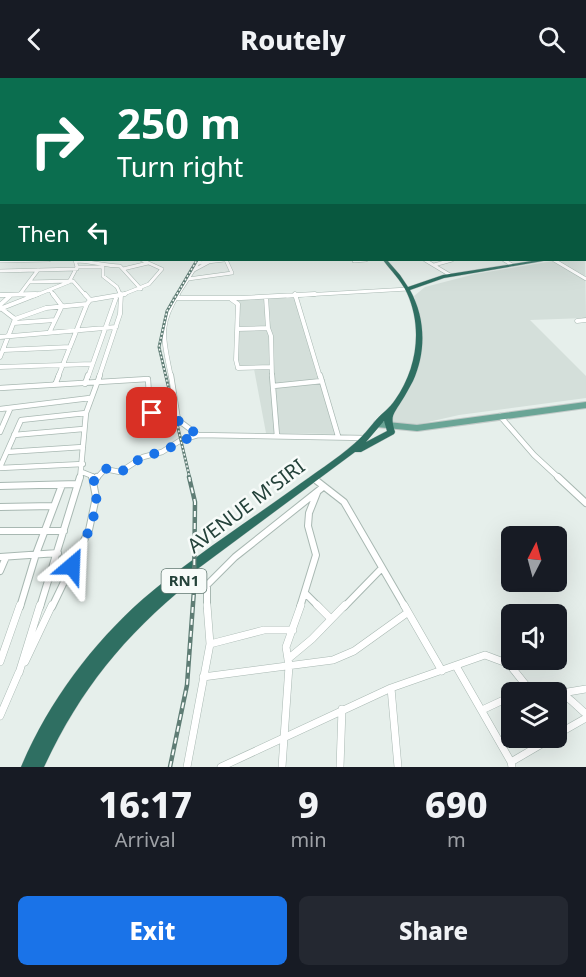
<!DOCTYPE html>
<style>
:root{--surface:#171b24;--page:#242831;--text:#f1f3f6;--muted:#9ea1a6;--accent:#1a73e8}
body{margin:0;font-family:"Noto Sans",sans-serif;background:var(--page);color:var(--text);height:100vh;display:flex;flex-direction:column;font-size:22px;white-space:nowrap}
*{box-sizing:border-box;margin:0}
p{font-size:20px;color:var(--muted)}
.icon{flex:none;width:33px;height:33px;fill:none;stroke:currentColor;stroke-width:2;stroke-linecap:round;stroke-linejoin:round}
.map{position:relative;height:689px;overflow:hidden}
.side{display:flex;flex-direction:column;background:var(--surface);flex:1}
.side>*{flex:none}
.hud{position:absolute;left:0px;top:0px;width:586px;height:183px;box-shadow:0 6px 24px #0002;background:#0b6e4f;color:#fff;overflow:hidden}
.needle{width:39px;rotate:6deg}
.controls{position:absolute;left:501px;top:448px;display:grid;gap:12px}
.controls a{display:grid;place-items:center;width:66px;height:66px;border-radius:9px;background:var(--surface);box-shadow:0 6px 24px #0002;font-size:30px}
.pin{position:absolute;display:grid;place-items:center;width:51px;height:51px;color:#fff;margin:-26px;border-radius:12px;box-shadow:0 3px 9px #0006}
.me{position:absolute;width:66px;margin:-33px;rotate:26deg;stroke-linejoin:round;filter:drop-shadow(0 0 4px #0008)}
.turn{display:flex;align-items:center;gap:21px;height:126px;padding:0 18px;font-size:27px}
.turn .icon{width:78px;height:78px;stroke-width:2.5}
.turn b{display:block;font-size:42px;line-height:51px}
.then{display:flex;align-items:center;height:57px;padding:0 18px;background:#0003;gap:12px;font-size:22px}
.eta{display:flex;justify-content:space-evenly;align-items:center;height:102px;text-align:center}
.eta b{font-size:36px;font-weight:800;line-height:42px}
.primary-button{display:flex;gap:12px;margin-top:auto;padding:12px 18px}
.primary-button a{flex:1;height:69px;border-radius:9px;background:var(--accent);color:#fff;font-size:24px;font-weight:800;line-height:69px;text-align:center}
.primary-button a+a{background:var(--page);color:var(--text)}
header{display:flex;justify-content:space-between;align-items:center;height:78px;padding:0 18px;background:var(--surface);font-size:27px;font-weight:800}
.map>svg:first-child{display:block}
.built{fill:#d4dfda}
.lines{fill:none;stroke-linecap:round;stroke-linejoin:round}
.minor-far4-casing{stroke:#a8b8b2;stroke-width:4}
.minor-far3-casing{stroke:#a8b8b2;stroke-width:5}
.minor-far2-casing{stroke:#a8b8b2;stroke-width:6}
.minor-far1-casing{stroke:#a8b8b2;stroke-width:8}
.minor-casing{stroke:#a8b8b2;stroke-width:8}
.major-casing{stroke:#c2cac8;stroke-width:8}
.highway-casing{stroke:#c2cac8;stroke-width:1}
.minor-far4{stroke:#fff;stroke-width:3}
.minor-far3{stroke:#fff;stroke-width:4}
.minor-far2{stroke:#fff;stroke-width:4.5}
.minor-far1{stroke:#fff;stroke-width:6}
.minor{stroke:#fff;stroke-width:7}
.major{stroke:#6aa596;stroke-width:6}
.highway{fill:#2f6f62;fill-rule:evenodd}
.rail-far1-casing{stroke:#5f7d75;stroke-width:3}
.rail-casing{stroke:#5f7d75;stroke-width:4.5}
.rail-far1{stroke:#f7fbf9;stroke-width:1.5;stroke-dasharray:2;stroke-linecap:butt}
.rail{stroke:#f7fbf9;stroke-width:2;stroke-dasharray:6;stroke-linecap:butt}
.route{stroke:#1a73e8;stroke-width:10;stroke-dasharray:0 18}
.labels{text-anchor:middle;stroke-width:5;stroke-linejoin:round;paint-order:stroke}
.shield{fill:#f7fbf9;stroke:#637a73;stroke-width:1.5}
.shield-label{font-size:15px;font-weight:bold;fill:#24423a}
.near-street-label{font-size:20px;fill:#24423a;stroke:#f7fbf9}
</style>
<header><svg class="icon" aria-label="back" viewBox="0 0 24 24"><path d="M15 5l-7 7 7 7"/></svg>Routely<svg class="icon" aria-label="search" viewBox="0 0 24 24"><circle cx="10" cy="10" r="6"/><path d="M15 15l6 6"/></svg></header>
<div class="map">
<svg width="586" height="689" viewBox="0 0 586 689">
<rect width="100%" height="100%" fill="#e6efeb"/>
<path class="built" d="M585 177 586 240 530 242 586 298V320L459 337 402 350 390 345V338L408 312 422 273 420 240 414 218 425 209 475 196 559 182H585Z
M295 218 336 356 266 355 254 291 235 292 236 222Z"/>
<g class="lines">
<g class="minor-far4-casing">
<path id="minor-far4" d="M75 182 77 189H103V198L117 209 121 218
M425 182 450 197
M504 182 512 187
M554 182 586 201
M0 183 49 182
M76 183C91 183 105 188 120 188L141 211
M354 183 366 182
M199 185 224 182
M434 187 452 182
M123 191 148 185
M194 192 209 184
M0 193 77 191
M188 201 232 195 226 182
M29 204 73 203 86 218
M50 212 54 218
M20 216 38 192
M0 217 36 216
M34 218 69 204 77 189
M119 218 149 206 162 191 142 182
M177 218 200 182
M287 218 408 211"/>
</g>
<g class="minor-far3-casing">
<path id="minor-far3" d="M85 216 90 222
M295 216 320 299
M0 217 36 216
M266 219 268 250
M175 220H241L315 216
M231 221 238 226 236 282 238 290 271 289
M0 227 10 218
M0 231 38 216
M2 231 15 241
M15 241 46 230 87 226 90 222 125 216
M577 243 586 242
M14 245 55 242
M237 251 268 250 271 258 272 299
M50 253 62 228 53 216
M0 259 116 249
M4 272 70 269
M0 279 15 241
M0 289 92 286
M58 299 87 226
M88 299 116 220
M99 299 120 236 121 216
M171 299C164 262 157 249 178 216"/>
</g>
<g class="minor-far2-casing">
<path id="minor-far2" d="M171 297 178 342 198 357
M272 297 277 358
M320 297 338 358
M85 306 88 297
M55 307 59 297
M273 308 322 303
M0 310 148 301 150 334 168 343H179
M0 331 90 320
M500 338 534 377 560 401
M0 354 10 331
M14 357 83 351
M7 374 83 369
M0 389 21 342 86 335
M0 390 83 386
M82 394 92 398 93 401
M80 401 86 335 100 297
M96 401 105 391 120 394 143 379 162 374 181 362 198 357 365 360"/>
</g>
<g class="minor-far1-casing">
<path id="minor-far1" d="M558 399 586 425
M94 403 97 399
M317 403 344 424 405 529
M0 408 78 406
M0 429 53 428
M0 453H64
M0 479 58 475
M0 493 6 479
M305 515 319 529
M20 529 36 476 62 407
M40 529 80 399
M52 529 89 452 96 419 92 399
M207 529V507L235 479 323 409
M300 529 316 477 308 448 309 435 317 415
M344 529 381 491"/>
</g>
<g class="minor-casing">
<path id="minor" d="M317 527 331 541
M404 527 442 593
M210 566 264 552H293
M288 581 312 561 345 527
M0 584 20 527
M25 584 52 527
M456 588 511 684
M19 595 40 527
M203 599 333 582 354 573 407 535
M391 610 398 689
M518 615 529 611
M562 615 586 611
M482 632 512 618
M0 638 19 594
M556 657 586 640
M187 689 210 566 207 527
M221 689 391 610 485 577 509 586 529 611C554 602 568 620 586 636
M282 689 289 588 286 569 301 527
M340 689 342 631
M512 689 511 684 552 660"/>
</g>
<g class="major-casing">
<path id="major" d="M377 346 417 350 586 327"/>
</g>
<g class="highway-casing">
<path id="highway" d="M383 182H387L400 197 408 209 443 197 538 182H545L543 183 444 200 410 212C426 241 426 274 413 303 409 310 405 318 401 324 393 337 390 338 395 354L394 356 361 374H355L188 498 190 502 189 505C123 559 80 612 44 689H21C48 625 91 567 143 521 190 481 243 447 293 411 313 396 336 382 355 365 363 358 369 350 376 342 382 335 390 330 395 322 417 291 423 250 407 215 401 202 391 193 383 182ZM384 343 387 353 366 364Z"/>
</g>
<use href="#minor-far4" class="minor-far4"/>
<use href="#minor-far3" class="minor-far3"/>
<use href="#minor-far2" class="minor-far2"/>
<use href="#minor-far1" class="minor-far1"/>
<use href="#minor" class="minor"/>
<use href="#major" class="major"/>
<use href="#highway" class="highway"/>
<g class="rail-far1-casing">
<path id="rail-far1" d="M190 401 159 269 167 233 197 182"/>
</g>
<g class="rail-casing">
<path id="rail" d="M170 689 187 607 194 512 195 424 189 399"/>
</g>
<use href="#rail-far1" class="rail-far1"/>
<use href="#rail" class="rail"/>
</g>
<linearGradient id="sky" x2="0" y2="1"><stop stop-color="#84bce0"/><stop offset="0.51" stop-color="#f4f8f6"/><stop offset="1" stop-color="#f4f8f6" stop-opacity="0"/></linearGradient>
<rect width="586" height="197" fill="url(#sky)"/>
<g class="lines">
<path class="route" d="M72 488C84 462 103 433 94 403L101 393 108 390 117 394 125 392 142 379 165 373 181 363 198 357 179 343H168L152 335"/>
</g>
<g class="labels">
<rect class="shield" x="161.5" y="491" width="45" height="24" rx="4.5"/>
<g class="shield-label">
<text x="184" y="508">RN1</text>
</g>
<g class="near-street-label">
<text transform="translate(246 428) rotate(-37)" y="7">AVENUE M'SIRI</text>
</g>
</g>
</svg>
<div class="controls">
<a><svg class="needle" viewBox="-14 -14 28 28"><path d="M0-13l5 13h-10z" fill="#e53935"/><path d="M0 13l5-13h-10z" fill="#9ea1a6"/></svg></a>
<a><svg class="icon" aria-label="sound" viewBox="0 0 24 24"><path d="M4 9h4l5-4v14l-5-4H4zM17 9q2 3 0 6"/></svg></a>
<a><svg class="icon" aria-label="layers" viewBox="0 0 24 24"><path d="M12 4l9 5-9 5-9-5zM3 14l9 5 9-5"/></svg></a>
</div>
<div class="pin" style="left:152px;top:335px;background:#d93025"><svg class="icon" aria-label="arrive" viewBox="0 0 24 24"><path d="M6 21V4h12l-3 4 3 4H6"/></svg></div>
<svg class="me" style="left:72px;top:488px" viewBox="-20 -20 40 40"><path d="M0-17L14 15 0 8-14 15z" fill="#1a73e8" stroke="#fff" stroke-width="4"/></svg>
<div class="hud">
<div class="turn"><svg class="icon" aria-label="right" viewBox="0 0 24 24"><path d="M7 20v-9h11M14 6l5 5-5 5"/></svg><div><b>250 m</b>Turn right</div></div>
<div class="then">Then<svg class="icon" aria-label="left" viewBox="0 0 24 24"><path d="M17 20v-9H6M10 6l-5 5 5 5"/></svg></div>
</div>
</div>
<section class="side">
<div class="eta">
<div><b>16:17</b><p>Arrival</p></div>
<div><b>9</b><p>min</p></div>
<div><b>690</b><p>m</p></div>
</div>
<div class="primary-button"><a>Exit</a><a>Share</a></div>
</section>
